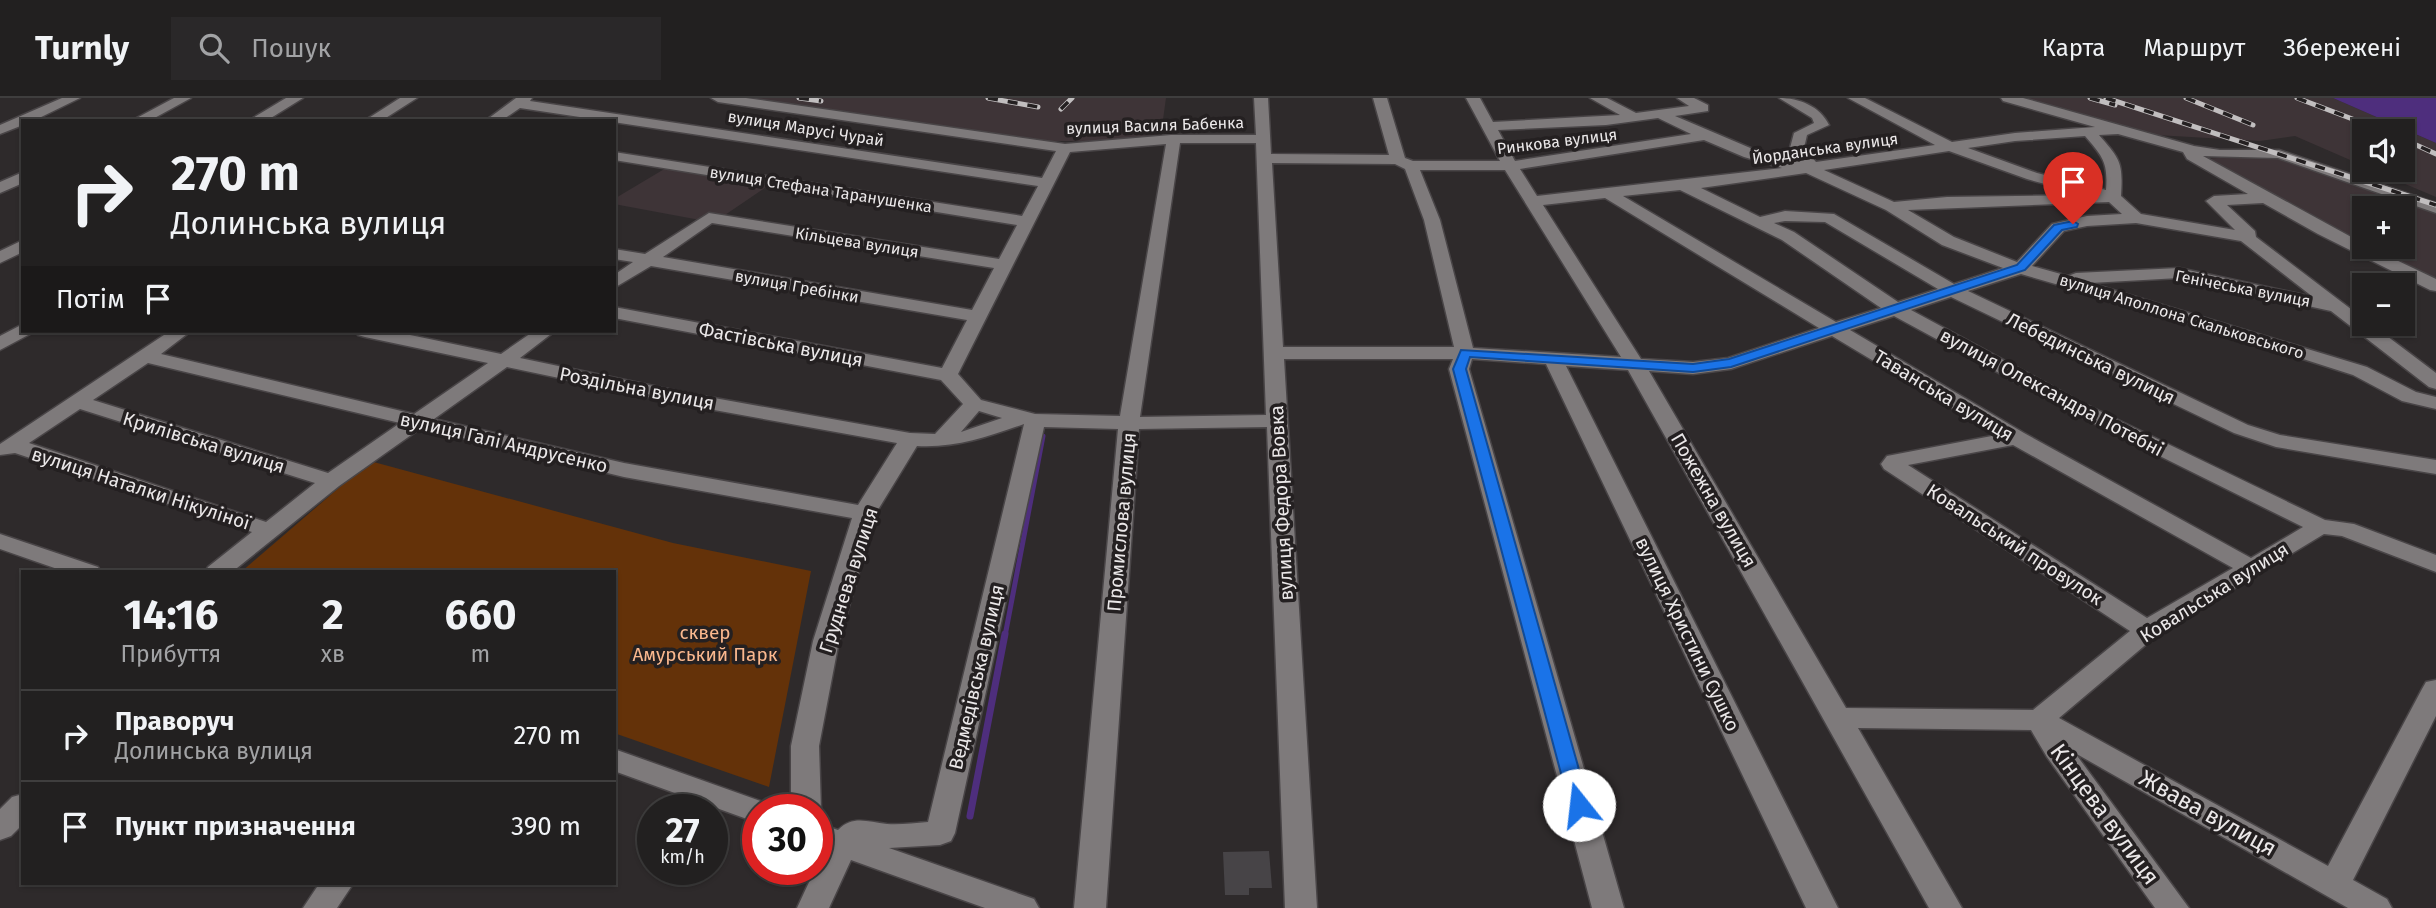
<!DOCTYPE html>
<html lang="uk">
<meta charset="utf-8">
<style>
:root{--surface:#222020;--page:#2a2829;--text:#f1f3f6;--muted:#a2a3a5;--line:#3f3e3e}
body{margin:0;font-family:"Fira Sans",sans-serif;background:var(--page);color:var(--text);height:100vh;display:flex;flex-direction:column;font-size:26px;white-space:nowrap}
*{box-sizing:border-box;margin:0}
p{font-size:23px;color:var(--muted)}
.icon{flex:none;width:38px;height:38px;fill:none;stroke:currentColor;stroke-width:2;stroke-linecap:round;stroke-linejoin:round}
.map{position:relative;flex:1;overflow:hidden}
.panel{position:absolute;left:21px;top:472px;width:595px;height:315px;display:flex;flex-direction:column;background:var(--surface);border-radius:0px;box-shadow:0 2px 5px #0004,0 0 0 2px var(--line)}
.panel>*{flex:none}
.hud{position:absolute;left:21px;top:21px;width:595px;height:214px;border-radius:0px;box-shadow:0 2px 5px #0004,0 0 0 2px var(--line);background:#222020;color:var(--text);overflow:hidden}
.controls{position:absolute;left:2352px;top:21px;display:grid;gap:14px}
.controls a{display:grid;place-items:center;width:63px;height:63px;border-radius:0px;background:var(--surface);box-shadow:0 2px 5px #0004,0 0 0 2px var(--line);font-size:35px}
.speed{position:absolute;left:637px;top:696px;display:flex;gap:14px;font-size:35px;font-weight:700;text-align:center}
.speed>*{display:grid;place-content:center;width:91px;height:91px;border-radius:50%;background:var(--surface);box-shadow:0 2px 5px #0004,0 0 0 2px var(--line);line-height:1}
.speed small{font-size:18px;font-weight:400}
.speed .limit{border:10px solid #d22;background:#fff;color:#111}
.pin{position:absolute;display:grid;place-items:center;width:60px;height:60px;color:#fff;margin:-72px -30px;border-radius:50% 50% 50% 0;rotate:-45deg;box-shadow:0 0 7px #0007}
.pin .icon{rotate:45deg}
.me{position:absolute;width:77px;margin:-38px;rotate:344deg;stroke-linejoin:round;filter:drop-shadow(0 0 5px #0008)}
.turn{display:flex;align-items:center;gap:24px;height:147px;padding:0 35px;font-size:32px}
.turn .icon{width:91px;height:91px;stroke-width:2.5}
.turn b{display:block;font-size:49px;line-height:60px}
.then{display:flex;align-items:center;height:66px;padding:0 35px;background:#0003;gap:14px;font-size:26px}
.eta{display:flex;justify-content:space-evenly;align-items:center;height:119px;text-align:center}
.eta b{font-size:42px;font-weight:700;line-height:49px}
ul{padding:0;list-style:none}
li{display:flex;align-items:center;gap:21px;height:91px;padding:0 35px;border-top:2px solid var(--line)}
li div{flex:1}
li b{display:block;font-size:26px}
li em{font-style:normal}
header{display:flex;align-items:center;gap:42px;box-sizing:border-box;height:98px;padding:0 35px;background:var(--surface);border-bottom:2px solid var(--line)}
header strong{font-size:33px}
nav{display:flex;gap:38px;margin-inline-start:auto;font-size:24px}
.search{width:490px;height:63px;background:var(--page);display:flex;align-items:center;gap:18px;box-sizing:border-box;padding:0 24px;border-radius:0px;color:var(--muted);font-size:26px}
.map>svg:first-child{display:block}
.built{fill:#3e3437;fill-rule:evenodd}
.green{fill:#643209}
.water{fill:#4e2e7d}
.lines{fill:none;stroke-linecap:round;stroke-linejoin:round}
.stream-far1{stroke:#4e2e7d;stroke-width:5}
.stream{stroke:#4e2e7d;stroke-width:7}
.building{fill:#474447}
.minor-casing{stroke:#494547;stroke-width:3}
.minor{fill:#7e7a7b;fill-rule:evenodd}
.rail-casing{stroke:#c1bebf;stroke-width:5}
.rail{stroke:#242021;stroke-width:3.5;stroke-dasharray:10;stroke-linecap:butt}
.route{fill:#1a73e8;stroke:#114b97;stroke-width:2}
.labels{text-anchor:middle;stroke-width:7;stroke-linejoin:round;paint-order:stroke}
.far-street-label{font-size:16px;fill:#ebe8e9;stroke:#242021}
.street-label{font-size:19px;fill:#ebe8e9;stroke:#242021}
.park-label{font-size:19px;fill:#fab88e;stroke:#242021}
.near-street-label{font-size:23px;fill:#ebe8e9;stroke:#242021}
</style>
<header>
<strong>Turnly</strong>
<div class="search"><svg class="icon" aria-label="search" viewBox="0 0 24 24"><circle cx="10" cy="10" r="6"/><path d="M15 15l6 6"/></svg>Пошук</div>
<nav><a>Карта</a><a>Маршрут</a><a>Збережені</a></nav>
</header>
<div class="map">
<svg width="2436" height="810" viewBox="0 0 2436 810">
<rect width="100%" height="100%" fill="#2e2a2b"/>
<path class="built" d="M743 0H1166L1161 36 1105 43H1043Z
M2016 0H2333L2436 45V99L2372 72H2403V33H2364V68L2295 38 2260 43 2156 37 2056 13Z
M2266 57 2357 84 2436 116V179H2427L2319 128 2202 61ZM2364 110H2403V149H2364Z
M666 70 769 87 722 119 700 122 614 106V101Z"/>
<path class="green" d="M370 363 673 445 811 473 769 689 614 635V474H241Z"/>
<path class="water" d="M2333 0H2436V45Z"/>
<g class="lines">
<path class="stream-far1" d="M1005 538 1043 338"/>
<path class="stream" d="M970 718 1005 536"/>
</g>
<path class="building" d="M1269 753 1272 790H1249V797H1225L1223 754Z"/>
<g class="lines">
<g class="minor-casing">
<path id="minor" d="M62 0H80L33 23H23V27L0 36V27Z
M174 0H191L149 23H131Z
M286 0H303L266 23H248Z
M400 0H417L381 23H364Z
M516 0H532L530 3 1042 80 1056 53 718 4 711 0H746L1065 46 1171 37H1256L1254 0H1268L1271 56 1389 57 1373 0H1387L1405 60 1413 63H1500L1466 0H1480L1493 24 1620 17 1590 0H1607L1636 15 1689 8 1677 0H1694L1708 7V13L1675 18 1755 52 1800 64 1790 50 1794 35 1814 25 1812 20 1779 0C1799 0 1820 8 1829 27L1807 37 1804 50 1816 64 1935 47 1848 0H1865L1952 44 2015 35 2095 29 2003 3 2001 0H2023L2194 48 2220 52H2279L2436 105V115L2278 60 2203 58 2364 146V149H2369L2436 181V193L2430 192 2318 136 2263 105 2227 107 2255 133 2256 139 2364 221V226H2371L2436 275V291L2429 289 2331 213 2179 180 2090 185 2367 269 2416 294 2436 299V311L2402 303 2353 277 2187 224 2021 176 1968 193 2248 327 2280 337 2436 362V376L2276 349 2234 335 1951 199 1911 212 2083 305 2325 422 2354 426 2436 457V474L2342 438 2324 436 2156 538 2059 620 2328 768 2422 591 2426 584 2436 582V618L2353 782 2387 801 2392 810H2348L2075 655 2189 810H2155L2047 659 2031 632 1858 630 1962 810H1929L1628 272 1566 268 1838 810H1806L1546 266 1472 261 1469 271 1624 810H1592L1449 271 1453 261H1284L1317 810H1285L1267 329 1139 331 1106 810H1074L1118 331 1044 329 955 735 951 743 940 747 889 750 1034 801 1039 810H985L851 762 829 810H797L824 752 817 749V725L838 732C853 717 867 724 887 726 900 727 914 725 928 724L1024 326C987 339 956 350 917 348L876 415 839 543 819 648 821 712 817 719V712H791V648L813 543 852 420 624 379 421 330 339 388 232 474H205L208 469 252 434 15 355 0 357V346L170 233H191L161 256 414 316 488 265 365 239 358 237 356 233H391L501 256 534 233H555L520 260 692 296 910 335 935 336 963 306 941 282 614 220V209L942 270 967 222 651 168 614 190V177L633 164 614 161V151L645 156 709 115 999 161 1017 127 614 62V54L1022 118 1038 88 520 10 501 23H485ZM1658 20 1691 36 1515 63 1498 32 1606 27ZM2118 36 2183 54 2187 61 2248 96 2214 98 2206 103 2235 132 2141 116 2121 98C2123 65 2121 62 2099 37ZM2085 38C2103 59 2108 64 2106 92L2037 75 1968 50 2015 43ZM1704 42 1744 59 1782 70 1537 98 1520 71ZM1180 45H1256L1266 317 1140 319ZM1166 46 1120 318 1035 316 981 302 958 276 1070 54ZM1949 53 2027 81 2085 97 1947 99 1894 104 1824 72ZM1272 65 1395 66 1405 71 1424 122 1454 249H1283ZM1420 72H1505L1621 259 1473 250 1440 122ZM1806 75 1886 112 1942 147 2003 170 1954 186 1834 116 1785 113 1760 119 1701 90ZM1680 92 1782 142 1881 210 1836 224 1623 98ZM1605 100 1819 230 1728 260 1693 264 1641 261 1543 107ZM2109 104 2122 116 2087 118 2052 126 2017 164 1954 139 1908 112ZM1785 123 1825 124 1938 191 1898 204 1794 134 1774 125ZM712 125 994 170 972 212 663 159ZM2136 125 2241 143 2313 199 2179 170 2076 175 2068 178 2032 168 2064 133 2087 128ZM1894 218 2069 313 2303 429 2251 460 2024 335 1850 232ZM1832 238 1997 337 1887 358 1881 366 1884 371 2130 533 2033 612 1846 610 1649 273 1693 276 1731 271ZM148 265 400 325 328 375 93 302ZM507 269 692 308 897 345 858 407 624 365 434 321ZM80 311 315 385 266 424 29 345ZM979 313 1002 320 961 334ZM2013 347 2233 470 2147 520 1908 367Z
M23 74V85L0 95V84Z
M23 142V154L0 165V153Z
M23 226V233H32L30 236 0 252V238Z
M0 436 98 469 101 474H66L0 451Z
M614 651 769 706 772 712H758V725L614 673Z
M23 696V726L11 738 0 742V711L12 699Z
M319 786H353L337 810H303Z"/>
</g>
<use href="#minor" class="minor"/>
<g class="rail-casing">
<path id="rail" d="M799 0 821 3
M988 0 1038 9
M2090 0 2115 7
M2106 0 2436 107
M2186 0 2253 27
M2297 0 2384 33
M1061 11 1072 0
M2403 41 2436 56"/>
</g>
<use href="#rail" class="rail"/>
</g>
<path class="route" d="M2073 123 2078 126 2077 129 2062 132 2025 172 1731 269 1693 274 1470 259 1466 271 1589 707 1586 713 1579 715 1571 713 1453 271 1461 252 1693 266 1729 261 2017 167 2054 127Z"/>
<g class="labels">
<g class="far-street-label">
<text transform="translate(1155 27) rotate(-2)" y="6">вулиця Василя Бабенка</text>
<text transform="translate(806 30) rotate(9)" y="6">вулиця Марусі Чурай</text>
<text transform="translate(1557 43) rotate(-7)" y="6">Ринкова вулиця</text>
<text transform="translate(1825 50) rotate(-8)" y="6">Йорданська вулиця</text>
<text transform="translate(821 91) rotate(9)" y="6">вулиця Стефана Таранушенка</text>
<text transform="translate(857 144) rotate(9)" y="6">Кільцева вулиця</text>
<text transform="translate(797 188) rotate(10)" y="6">вулиця Гребінки</text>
<text transform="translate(2243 190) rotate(11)" y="6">Генічеська вулиця</text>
<text transform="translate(2182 218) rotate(17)" y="6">вулиця Аполлона Скальковського</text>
</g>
<g class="street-label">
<text transform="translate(781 246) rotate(11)" y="7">Фастівська вулиця</text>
<text transform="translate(2091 260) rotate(26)" y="7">Лебединська вулиця</text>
<text transform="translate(637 290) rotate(11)" y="7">Роздільна вулиця</text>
<text transform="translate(2052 294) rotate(28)" y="7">вулиця Олександра Потебні</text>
<text transform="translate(1944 297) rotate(31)" y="7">Таванська вулиця</text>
<text transform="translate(204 344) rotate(17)" y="7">Крилівська вулиця</text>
<text transform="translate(504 344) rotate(13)" y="7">вулиця Галі Андрусенко</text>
<text transform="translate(141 390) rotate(18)" y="7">вулиця Наталки Нікуліної</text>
<text transform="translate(1714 402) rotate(60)" y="7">Пожежна вулиця</text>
<text transform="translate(1281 405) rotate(-93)" y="7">вулиця Федора Вовка</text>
<text transform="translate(1121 424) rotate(-85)" y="7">Промислова вулиця</text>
<text transform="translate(2015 446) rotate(33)" y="7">Ковальський провулок</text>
<text transform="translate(848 482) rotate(-72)" y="7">Груднева вулиця</text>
<text transform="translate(2214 494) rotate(-32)" y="7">Ковальська вулиця</text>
<text transform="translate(1688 536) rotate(64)" y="7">вулиця Христини Сушко</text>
<text transform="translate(976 579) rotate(-77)" y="7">Ведмедівська вулиця</text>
</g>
<g class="park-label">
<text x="705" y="541">сквер<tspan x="705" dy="22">Амурський Парк</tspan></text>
</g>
<g class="near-street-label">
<text transform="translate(2208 715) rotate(29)" y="8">Жвава вулиця</text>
<text transform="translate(2105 716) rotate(54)" y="8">Кінцева вулиця</text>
</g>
</g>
</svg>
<div class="controls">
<a><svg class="icon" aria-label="sound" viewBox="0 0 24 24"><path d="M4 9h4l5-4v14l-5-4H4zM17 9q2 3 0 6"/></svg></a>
<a>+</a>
<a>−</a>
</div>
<div class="speed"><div>27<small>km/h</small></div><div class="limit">30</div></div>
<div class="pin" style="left:2073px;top:126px;background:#d93025"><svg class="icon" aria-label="arrive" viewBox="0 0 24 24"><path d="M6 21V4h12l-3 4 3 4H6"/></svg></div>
<svg class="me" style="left:1579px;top:707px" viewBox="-20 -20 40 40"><circle r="19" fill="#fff"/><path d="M0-13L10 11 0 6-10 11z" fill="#1a73e8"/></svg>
<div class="hud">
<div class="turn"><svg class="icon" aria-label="right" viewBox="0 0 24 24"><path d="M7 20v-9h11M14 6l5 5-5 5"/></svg><div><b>270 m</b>Долинська вулиця</div></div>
<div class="then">Потім<svg class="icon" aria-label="arrive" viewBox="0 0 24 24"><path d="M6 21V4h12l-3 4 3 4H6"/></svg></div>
</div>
<section class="panel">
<div class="eta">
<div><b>14:16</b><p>Прибуття</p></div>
<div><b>2</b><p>хв</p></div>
<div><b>660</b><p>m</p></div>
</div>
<ul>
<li><svg class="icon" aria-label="right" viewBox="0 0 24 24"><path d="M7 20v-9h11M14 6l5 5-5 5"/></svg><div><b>Праворуч</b><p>Долинська вулиця</p></div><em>270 m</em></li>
<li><svg class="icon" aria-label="arrive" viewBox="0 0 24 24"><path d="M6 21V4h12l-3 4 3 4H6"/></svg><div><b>Пункт призначення</b></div><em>390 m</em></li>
</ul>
</section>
</div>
